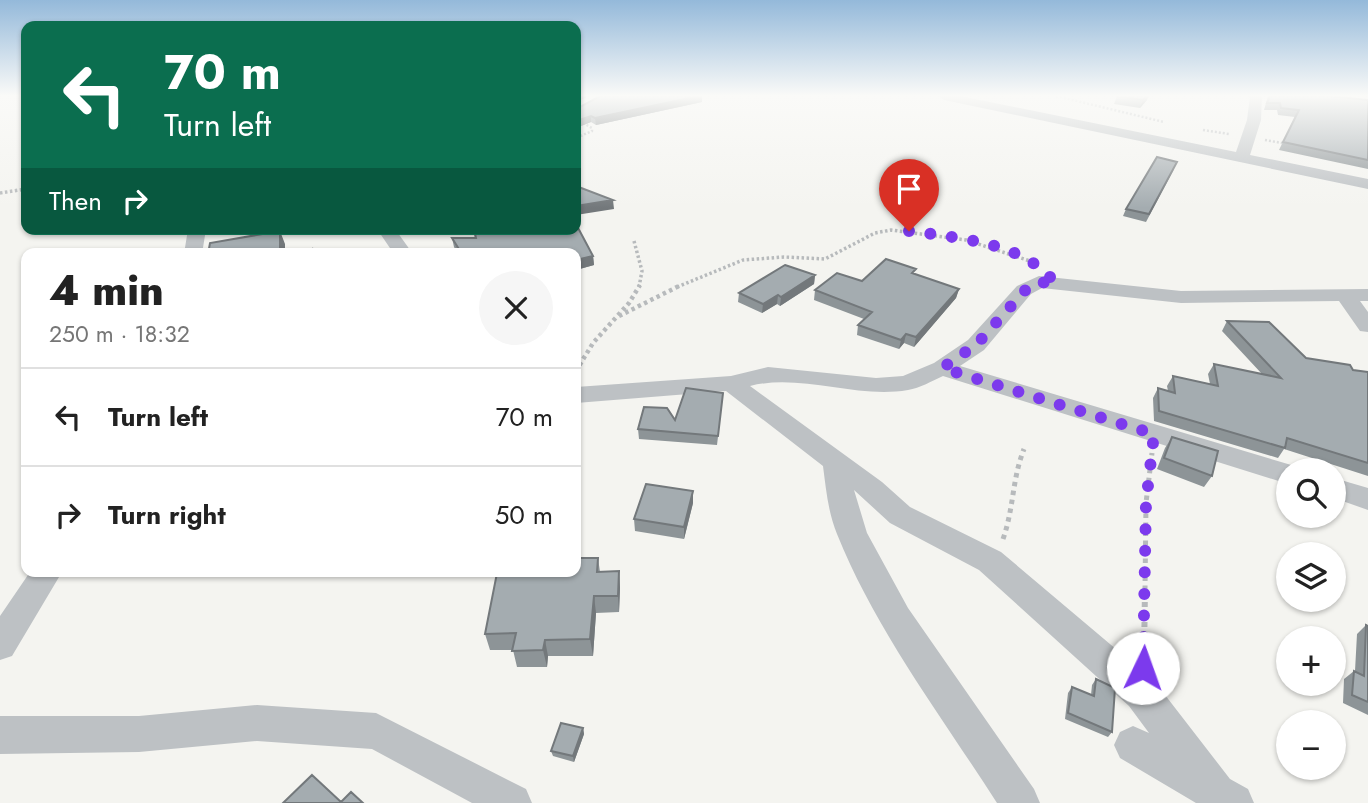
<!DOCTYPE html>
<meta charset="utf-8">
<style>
:root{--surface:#fff;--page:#f6f6f6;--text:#222;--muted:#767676;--line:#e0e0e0}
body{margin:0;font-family:Jost,sans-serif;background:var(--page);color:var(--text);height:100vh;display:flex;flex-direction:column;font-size:26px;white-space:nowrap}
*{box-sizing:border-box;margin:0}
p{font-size:23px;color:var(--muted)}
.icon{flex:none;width:38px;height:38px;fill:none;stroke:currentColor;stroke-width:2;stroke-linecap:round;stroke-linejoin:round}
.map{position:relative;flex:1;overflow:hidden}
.drawer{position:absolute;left:21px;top:248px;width:560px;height:329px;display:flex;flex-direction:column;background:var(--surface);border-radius:14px;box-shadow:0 2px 5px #0004}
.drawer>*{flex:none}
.guide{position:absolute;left:21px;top:21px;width:560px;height:214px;border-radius:14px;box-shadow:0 2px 5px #0004;background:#0b6e4f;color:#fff;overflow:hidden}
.controls{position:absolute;left:1276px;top:458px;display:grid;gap:14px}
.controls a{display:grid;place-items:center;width:70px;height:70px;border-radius:50%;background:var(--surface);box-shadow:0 2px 5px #0004;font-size:35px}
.pin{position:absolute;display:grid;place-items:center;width:60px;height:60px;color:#fff;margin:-72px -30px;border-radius:50% 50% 50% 0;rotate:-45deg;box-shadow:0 0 7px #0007}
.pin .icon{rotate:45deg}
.me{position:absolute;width:77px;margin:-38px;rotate:3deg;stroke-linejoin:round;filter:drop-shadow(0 0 5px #0008)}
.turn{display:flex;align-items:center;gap:24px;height:147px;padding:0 28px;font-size:32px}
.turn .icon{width:91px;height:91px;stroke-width:2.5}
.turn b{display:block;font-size:49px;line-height:60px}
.then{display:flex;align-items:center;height:66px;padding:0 28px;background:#0003;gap:14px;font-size:26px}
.round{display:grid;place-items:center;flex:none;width:74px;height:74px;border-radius:37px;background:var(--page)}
.head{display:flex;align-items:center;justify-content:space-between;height:119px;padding:0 28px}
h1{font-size:42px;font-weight:800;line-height:52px}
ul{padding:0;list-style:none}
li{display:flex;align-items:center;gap:21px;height:98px;padding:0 28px;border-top:2px solid var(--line)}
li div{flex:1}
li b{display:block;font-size:26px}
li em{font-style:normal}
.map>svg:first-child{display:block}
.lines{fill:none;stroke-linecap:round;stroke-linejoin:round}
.path-far4{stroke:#b7babc;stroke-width:2.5;stroke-dasharray:2 2;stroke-linecap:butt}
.path-far3{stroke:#b7babc;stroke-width:3.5;stroke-dasharray:2.5 2.5;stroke-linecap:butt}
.path-far2{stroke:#b7babc;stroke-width:4.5;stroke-dasharray:3.5 3.5;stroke-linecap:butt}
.path-far1{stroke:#b7babc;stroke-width:5;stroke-dasharray:4.5 4.5;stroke-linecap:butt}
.path{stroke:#b7babc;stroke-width:6;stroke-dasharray:5 5;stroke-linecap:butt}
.street{fill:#bdc1c4;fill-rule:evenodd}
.wall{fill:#8d9497}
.shaded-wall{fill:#73787b}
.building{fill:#a4acb0;stroke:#73787b;stroke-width:2}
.route{stroke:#7c3aed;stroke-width:12;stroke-dasharray:0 21.6}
</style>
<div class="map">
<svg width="1368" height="803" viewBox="0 0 1368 803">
<rect width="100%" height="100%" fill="#f4f4f0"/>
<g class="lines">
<path class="path-far4" d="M1056 96 1164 122
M576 119 592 128V131L576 138
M1203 130 1229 134
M1265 140 1288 144"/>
<path class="path-far3" d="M0 193 26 189
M634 241 642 271 639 287
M677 287 743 260 784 257 825 259 875 233 891 230 966 240 1036 263"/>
<path class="path-far2" d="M619 316 681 285
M576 371 593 343 629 303 640 285"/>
<path class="path-far1" d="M1003 539C1014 508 1012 479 1024 449
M1145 590 1146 503 1152 453"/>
<path class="path" d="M1144 657 1145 588"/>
<path class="street" d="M938 96H960L1236 152 1247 120 1250 96H1262L1261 120 1250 155 1368 179V189L944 100Z
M188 229H206L202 254H184Z
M377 229H395L413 254H394Z
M1039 276 1181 291 1368 289V301H1360L1368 312V332L1360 331 1339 301 1181 303 1042 288 1031 294 984 350 960 366 1298 467 1300 471H1288V484L943 376C932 381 920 388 908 390 856 399 801 373 750 386L882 482 910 507 1001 552 1155 682 1230 779 1248 789 1254 803H1196L1120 758 1114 745 1120 732 1133 726 1149 733 1129 706 979 570 890 523 854 490 867 533 908 608 1034 789 1040 803H997C942 717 875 629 837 534 828 512 826 489 823 466L726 391 576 403V387L731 376 768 367 876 378 903 376 934 363 968 340 1017 286Z
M1334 478 1368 488V510L1334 498Z
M30 572H62L12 656 0 660V616Z
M257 705 376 713 526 789 532 803H472L372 749 257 741 139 752 0 754V716H139Z"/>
</g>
<path class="wall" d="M1117 96 1147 100 1140 108 1114 104Z
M1268 96H1330L1368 100V169L1279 150 1295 117 1278 115 1277 110H1264Z
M702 102 596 125 591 122 576 128V109Z
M1174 169 1146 222 1123 216 1126 209Z
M576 224 593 256 594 265 576 270V254H458L454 247 452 238H475L473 229H576Z
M915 274 959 289 956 298 914 347 904 343 899 349 857 335 858 325 864 319 814 300 815 290 862 281Z
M815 275 814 284 780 306 777 304 762 313 738 302 739 293Z
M1227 321 1306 358 1353 370 1368 372V476L1284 449 1278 458 1154 421 1153 398 1158 388 1168 391 1167 386 1173 376 1210 384 1208 374 1214 364 1262 374 1222 331Z
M722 403 717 445 639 439 638 429 675 420Z
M1172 437 1212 476 1204 487 1157 469 1165 448Z
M693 503 684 539 635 531 634 519Z
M598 558 600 572 619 571 620 588 619 612 596 613 593 656H548L547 667H517L513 650H490L485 634Z
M467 572H494L492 577H468Z
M1366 625 1368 626V715L1343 703 1344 679 1354 671H1355L1357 634Z
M1096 679 1112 732 1108 737 1065 719 1068 693 1072 687 1091 695 1092 685Z
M583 728 584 734 574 762 553 756 551 751Z"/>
<path class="shaded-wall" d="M576 96H589L576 102Z
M699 96H702V102L596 125 595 118Z
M1147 96H1149L1147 100 1140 108 1143 100Z
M591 116V122L576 128V121Z
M613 200 614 209 576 215V206Z
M280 231 285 244V254H278Z
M593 256 594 265 576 270V260Z
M815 275 814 284 780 306 781 297Z
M959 289 956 298 914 347 916 337Z
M778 295 777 304 762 313 763 304Z
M906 334 904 343 899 349 901 340Z
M693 491V503L684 539V527Z
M619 571 620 588 619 612 618 596Z
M594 596 596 613 593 656 590 639Z
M545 640 548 656 547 667 543 650Z
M583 728 584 734 574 762 573 756Z"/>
<path class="building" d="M600 96H699L595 118 591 116 576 121V109Z
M1117 96H1147L1143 100Z
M1270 96H1330L1368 100V160L1283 142 1299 110 1281 108 1280 103H1267Z
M1157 157 1177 162 1149 214 1126 209Z
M576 186 613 200 576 206Z
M576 224 593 256 576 260V254H462L452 238H476L474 229H576Z
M280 231V248L278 254H208L210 243Z
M313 249 323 254H312Z
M886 259 916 269 912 273 959 289 916 337 906 334 901 340 858 325 872 312 815 290 837 273 862 281Z
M785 265 815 275 781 297 778 295 763 304 739 293Z
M1227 321 1269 322 1306 358 1350 365 1353 370 1368 372V463L1287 438 1285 448 1159 411 1158 388 1175 393 1173 376 1218 386 1214 364 1281 378Z
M686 388 723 393 718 436 638 429 644 407 667 408 675 420Z
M1172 437 1218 451 1212 476 1164 458Z
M646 484 693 491 684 527 634 519Z
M576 558H598L597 572 619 571 618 596H594L590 639 545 640 543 650 512 651 516 633 485 634 497 573 576 572Z
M1366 625 1368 626V702L1352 695 1354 671 1364 676Z
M1096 679 1115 688 1112 732 1068 713 1072 687 1094 696Z
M561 723 583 728 573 756 551 751Z
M312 775 341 802 351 792 363 803H283Z"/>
<linearGradient id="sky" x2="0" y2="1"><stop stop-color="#94b9da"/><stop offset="0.46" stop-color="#fafaf8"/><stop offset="1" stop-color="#fafaf8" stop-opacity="0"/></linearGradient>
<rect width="1368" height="208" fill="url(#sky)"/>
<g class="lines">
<path class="route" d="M909 231C958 238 1024 242 1056 284L1039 282 1030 285 976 345 942 368 1154 434 1146 503 1143 668"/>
</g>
</svg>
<div class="controls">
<a><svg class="icon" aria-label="search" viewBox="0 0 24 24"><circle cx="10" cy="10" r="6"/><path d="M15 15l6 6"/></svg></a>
<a><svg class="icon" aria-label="layers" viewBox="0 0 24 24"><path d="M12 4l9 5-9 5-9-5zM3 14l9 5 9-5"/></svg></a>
<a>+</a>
<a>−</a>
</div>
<div class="pin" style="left:909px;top:231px;background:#d93025"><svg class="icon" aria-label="arrive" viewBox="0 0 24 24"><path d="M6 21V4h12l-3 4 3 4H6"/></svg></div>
<svg class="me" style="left:1143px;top:668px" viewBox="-20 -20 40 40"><circle r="19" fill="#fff"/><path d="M0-13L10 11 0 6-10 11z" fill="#7c3aed"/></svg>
<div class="guide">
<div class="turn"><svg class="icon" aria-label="left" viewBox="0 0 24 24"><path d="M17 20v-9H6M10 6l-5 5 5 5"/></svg><div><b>70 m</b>Turn left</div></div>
<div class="then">Then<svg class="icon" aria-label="right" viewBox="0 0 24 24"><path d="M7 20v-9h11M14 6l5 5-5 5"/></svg></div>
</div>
<section class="drawer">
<div class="head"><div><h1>4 min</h1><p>250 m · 18:32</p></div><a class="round"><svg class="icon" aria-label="close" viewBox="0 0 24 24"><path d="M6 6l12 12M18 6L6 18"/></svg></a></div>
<ul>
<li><svg class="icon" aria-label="left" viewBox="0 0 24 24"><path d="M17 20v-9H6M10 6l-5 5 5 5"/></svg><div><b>Turn left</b></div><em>70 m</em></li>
<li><svg class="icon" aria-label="right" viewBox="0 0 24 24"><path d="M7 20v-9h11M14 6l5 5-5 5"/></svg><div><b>Turn right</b></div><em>50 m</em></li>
</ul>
</section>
</div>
